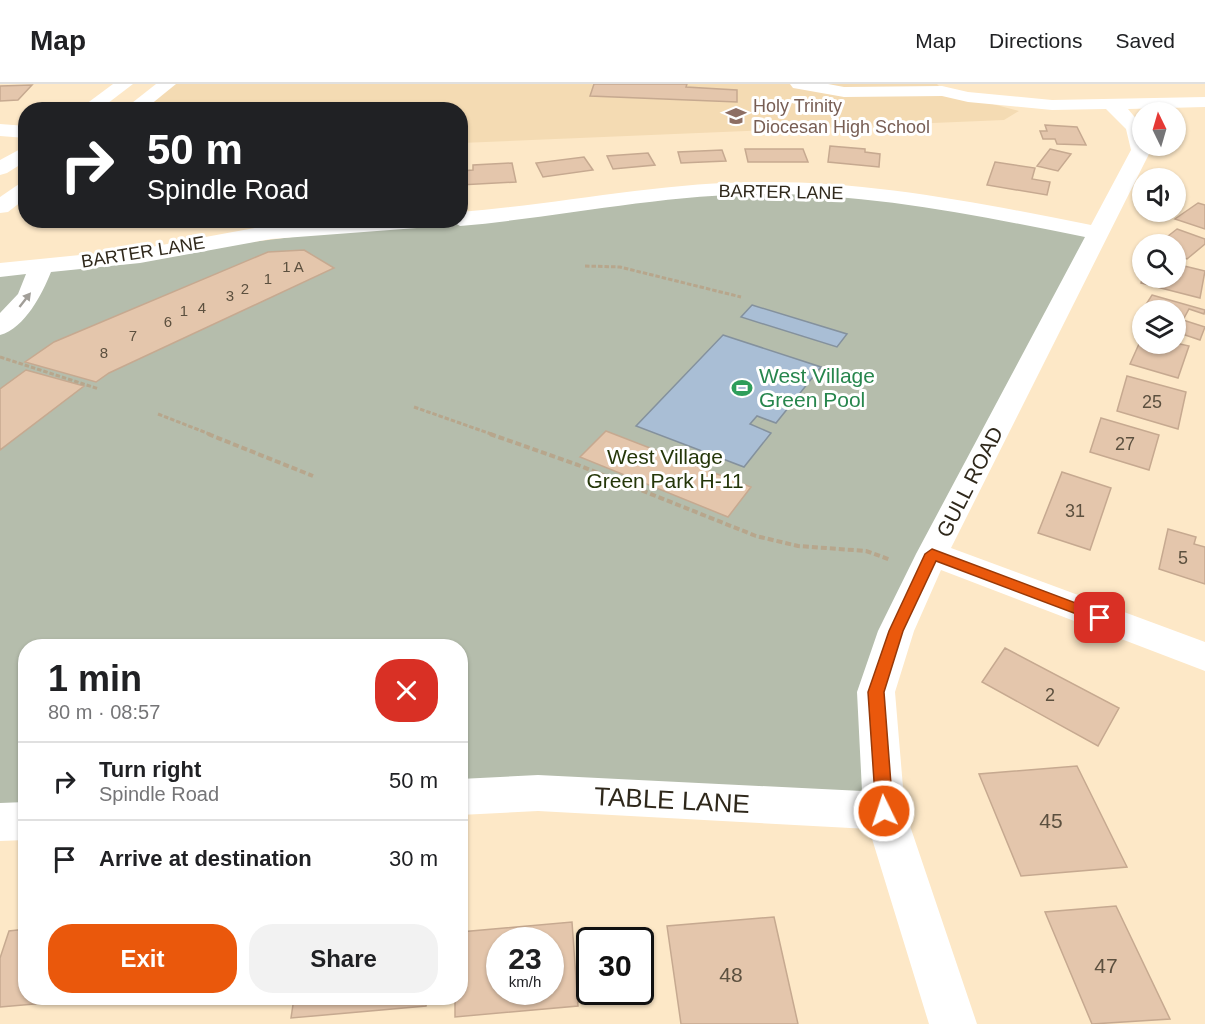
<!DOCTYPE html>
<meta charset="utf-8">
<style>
:root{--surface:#fff;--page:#f2f2f2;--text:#202124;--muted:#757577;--line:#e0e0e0;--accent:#ea580c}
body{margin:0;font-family:Helvetica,sans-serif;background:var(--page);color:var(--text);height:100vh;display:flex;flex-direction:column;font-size:22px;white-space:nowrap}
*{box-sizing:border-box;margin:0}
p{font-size:20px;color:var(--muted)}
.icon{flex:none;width:33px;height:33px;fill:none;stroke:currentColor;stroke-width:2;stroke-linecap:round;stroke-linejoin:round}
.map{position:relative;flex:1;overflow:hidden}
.side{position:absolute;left:18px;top:555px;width:450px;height:366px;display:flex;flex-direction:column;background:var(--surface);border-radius:24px;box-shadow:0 2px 4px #0004}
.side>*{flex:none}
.top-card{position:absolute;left:18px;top:18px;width:450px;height:126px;border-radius:24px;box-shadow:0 2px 4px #0004;background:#202124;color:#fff;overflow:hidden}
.needle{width:39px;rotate:355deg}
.fabs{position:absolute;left:1132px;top:18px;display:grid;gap:12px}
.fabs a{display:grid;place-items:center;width:54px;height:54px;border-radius:50%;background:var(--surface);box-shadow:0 2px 4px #0004;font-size:30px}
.speed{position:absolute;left:486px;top:843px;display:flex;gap:12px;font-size:30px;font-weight:700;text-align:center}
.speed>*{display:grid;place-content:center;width:78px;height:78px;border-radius:50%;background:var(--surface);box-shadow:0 2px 4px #0004;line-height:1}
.speed small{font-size:15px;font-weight:400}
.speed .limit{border:3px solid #111;border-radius:9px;background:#fff;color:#111}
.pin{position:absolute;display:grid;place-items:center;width:51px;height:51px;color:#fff;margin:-26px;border-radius:12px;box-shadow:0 3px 9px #0006}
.me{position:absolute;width:66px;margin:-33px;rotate:356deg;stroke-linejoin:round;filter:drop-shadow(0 0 4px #0008)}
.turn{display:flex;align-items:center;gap:21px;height:126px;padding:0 30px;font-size:27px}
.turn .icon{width:78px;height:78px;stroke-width:2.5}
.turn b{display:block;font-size:42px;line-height:51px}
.round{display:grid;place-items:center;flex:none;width:63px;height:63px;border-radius:24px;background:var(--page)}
.overview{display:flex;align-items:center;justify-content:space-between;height:102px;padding:0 30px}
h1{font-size:36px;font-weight:600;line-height:45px}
.action{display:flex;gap:12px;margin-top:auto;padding:12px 30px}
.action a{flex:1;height:69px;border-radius:24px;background:var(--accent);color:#fff;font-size:24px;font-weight:600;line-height:69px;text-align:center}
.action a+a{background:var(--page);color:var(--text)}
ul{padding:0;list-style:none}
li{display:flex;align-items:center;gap:18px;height:78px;padding:0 30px;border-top:2px solid var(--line)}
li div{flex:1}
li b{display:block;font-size:22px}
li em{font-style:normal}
header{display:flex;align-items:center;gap:36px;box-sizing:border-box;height:84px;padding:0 30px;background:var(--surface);border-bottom:2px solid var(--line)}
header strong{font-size:28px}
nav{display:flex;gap:33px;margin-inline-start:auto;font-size:21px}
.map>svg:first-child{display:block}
.built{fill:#f4dbb3}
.green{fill:#b5bdac}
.water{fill:#a9bed5;stroke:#84919d;stroke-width:1.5}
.building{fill:#e4c6ac;stroke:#c6a990;stroke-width:1.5;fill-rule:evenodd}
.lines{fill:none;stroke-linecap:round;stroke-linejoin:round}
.path-far1{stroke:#b7a68c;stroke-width:3;stroke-dasharray:4.5 2;stroke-linecap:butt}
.path{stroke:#b7a68c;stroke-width:4;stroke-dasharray:6 3;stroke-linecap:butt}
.minor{fill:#fff;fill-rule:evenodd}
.major{fill:#fff;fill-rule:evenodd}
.oneway{fill:#a19e98}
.route{fill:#ea580c;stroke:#983908;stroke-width:1.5}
.labels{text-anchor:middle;stroke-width:6;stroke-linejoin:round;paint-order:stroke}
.far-number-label{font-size:15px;fill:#5c503f}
.far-education-label{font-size:18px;fill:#785e54;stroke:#fff;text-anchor:start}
.far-street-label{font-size:18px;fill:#2f281b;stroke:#fff}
.number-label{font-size:18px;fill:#5c503f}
.leisure-label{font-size:21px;fill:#27864d;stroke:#fff;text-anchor:start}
.park-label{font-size:21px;fill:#25370a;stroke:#fff}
.street-label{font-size:21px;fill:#2f281b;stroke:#fff}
.near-number-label{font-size:21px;fill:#5c503f}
.near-street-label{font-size:26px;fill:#2f281b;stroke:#fff}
</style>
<header>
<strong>Map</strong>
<nav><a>Map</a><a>Directions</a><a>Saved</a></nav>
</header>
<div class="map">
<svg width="1205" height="940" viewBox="0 0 1205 940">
<rect width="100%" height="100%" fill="#fde8c7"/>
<path class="built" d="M171 0H937L944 7 1019 27 1004 36 461 59 460 26H136Z"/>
<path class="green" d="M716 106 910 115 1092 149 871 577V712L461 705 460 562H26L25 723 0 725V189L421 137 460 136Z"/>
<path class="water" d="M752 221 847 250 837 263 741 233Z
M723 251 821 283 776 339 757 332 750 340 771 349 744 383 636 342Z"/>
<path class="building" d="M594 0H687L686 3 737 6V18L590 12Z
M32 1 18 16 0 17V2Z
M1045 41 1077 43 1086 61 1057 60 1055 55H1043L1040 47H1047Z
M830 62 865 65V68L880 70 879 83 828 78Z
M745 65H803L808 78H748Z
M1050 65 1071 70 1058 87 1037 82Z
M722 66 726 77 681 79 678 68Z
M648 69 655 81 613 85 607 72Z
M584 73 593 86 543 93 536 79Z
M995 78 1035 84 1032 95 1050 98 1047 111 987 101Z
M512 79 516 98 460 101V87L473 86V81Z
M1198 119 1205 121V145L1175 135Z
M49 136H114L112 140 44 143Z
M1177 145 1205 155V160L1187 175 1176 171V160H1158Z
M304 166 334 184 109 289 96 298 25 278 54 258 268 168Z
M1176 180 1205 187 1200 214 1141 199 1143 193 1176 194Z
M1152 211 1205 226 1204 230 1189 225 1183 236 1205 243 1200 256 1176 248V226H1143V238L1136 236Z
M1143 251V260L1176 259 1189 262 1178 294 1130 280Z
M26 286 84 302 0 366V305Z
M1127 292 1186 308 1178 345 1117 327Z
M1101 334 1159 351 1149 386 1090 368Z
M606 347 751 403 728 433 580 373Z
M1062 388 1111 404 1090 466 1038 449Z
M1168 445 1196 453 1194 460 1205 463V500L1159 485Z
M1005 564 1119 624 1098 662 982 598Z
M1077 682 1127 783 1021 792 979 690Z
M1116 822 1170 935 1092 940 1045 828Z
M774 833 798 940H681L667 842Z
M572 838 578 922 455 933V914H460V848ZM500 856H550V908H500Z
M26 845V914H104L0 923V874L9 847Z
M294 914H427L426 922 291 934Z"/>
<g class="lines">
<path class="path-far1" d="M585 182 620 183 741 213
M0 273 99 305
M414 323 494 351
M158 330 212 351"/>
<path class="path" d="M208 350 313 392
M490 350 578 381 756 452 798 462 866 467 891 476"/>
<path class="minor" d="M790 0H828L844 3 942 2 968 8 1052 16 1205 13V23L1128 25 1143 43V62H1150L1151 66 951 464 1205 558V587L941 486 914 547 895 608 905 727 977 940H929L869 745 538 727 460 731V695L538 691 862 707 857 608 878 547 916 470 1085 153C980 132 874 110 766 110 664 110 562 133 460 142L450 136H460V128C563 120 665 97 768 98 877 98 985 120 1091 141L1131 66 1126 45 1106 25 1052 26 968 18 942 12 844 13 799 5 793 4Z
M0 40 26 42V54L0 52Z
M336 136H441L438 141 430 143 271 155 140 179 51 188C42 210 25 244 0 251V229L18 210 26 190 0 193V179L140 165 271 141Z
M26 718V756L0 757V719Z"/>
<path class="major" d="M113 0H133L99 26H78Z
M156 0H176L144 26H123Z
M26 62V77L7 89 0 91V76Z
M26 98V114L8 128 0 129V113L19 100Z"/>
</g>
<defs><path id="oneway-solid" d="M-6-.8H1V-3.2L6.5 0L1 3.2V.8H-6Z" transform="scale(1.5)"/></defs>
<use class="oneway" href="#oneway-solid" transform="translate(25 216) rotate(-52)"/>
<path class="route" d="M932 465 1105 530 1107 534 1105 537H1095L936 477 903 547 884 608 893 727 890 732 884 734 878 732 876 727 868 608 889 547 925 470Z"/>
<defs>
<g id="school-bare" transform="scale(1.62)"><path d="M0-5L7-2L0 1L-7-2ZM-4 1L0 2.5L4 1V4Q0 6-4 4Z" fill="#8d6e63" stroke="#fff" stroke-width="2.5" paint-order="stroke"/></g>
<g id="stadium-bare" transform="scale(1.62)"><path d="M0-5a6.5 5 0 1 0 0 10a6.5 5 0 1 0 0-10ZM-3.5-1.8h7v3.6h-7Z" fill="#2e9e5b" stroke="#fff" stroke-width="2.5" paint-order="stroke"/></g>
</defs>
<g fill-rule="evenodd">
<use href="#school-bare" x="736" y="32"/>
<use href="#stadium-bare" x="742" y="304"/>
</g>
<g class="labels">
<g class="far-number-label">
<text x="293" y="188">1 A</text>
<text x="268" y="200">1</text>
<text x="245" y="210">2</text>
<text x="230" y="217">3</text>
<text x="202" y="229">4</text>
<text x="184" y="232">1</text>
<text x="168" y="243">6</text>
<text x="133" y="257">7</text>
<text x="104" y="274">8</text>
</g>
<g class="far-education-label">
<text x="753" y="28">Holy Trinity<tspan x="753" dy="21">Diocesan High School</tspan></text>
</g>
<g class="far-street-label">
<text transform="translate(781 108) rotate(1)" y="6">BARTER LANE</text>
<text transform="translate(143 168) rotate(-9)" y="6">BARTER LANE</text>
</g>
<g class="number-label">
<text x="1152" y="324">25</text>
<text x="1125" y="366">27</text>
<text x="1075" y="433">31</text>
<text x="1183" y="480">5</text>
<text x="1050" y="617">2</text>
</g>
<g class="leisure-label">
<text x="759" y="299">West Village<tspan x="759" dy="24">Green Pool</tspan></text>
</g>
<g class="park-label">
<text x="665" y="380">West Village<tspan x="665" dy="24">Green Park H-11</tspan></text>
</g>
<g class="street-label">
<text transform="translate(970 398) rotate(-63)" y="7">GULL ROAD</text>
</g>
<g class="near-number-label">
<text x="1051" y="744">45</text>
<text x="1106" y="889">47</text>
<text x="731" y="898">48</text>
</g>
<g class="near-street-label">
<text transform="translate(672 716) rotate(3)" y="9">TABLE LANE</text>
</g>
</g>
</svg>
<div class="fabs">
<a><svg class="needle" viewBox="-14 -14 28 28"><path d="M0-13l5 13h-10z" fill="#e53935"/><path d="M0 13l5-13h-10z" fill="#757577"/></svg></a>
<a><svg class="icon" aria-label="sound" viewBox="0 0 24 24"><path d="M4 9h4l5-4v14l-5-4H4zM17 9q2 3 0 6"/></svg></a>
<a><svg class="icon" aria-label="search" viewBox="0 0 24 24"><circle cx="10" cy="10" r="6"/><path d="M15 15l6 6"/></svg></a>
<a><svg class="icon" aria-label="layers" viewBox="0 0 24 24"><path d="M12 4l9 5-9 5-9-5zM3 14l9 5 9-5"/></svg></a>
</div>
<div class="speed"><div>23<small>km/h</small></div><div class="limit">30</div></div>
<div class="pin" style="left:1100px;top:534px;background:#d93025"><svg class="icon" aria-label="arrive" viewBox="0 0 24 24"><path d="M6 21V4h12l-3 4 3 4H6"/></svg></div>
<svg class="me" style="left:884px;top:727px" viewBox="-20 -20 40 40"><circle r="17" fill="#ea580c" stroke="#fff" stroke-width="3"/><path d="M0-11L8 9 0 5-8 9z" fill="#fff"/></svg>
<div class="top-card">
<div class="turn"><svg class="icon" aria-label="right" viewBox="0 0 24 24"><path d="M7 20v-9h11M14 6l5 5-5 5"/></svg><div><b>50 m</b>Spindle Road</div></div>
</div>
<section class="side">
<div class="overview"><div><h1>1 min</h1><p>80 m · 08:57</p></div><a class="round" style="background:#d93025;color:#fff"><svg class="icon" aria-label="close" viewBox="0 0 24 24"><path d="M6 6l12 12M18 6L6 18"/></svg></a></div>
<ul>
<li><svg class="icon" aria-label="right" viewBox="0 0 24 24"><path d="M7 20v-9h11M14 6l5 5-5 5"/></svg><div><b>Turn right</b><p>Spindle Road</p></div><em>50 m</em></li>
<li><svg class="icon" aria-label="arrive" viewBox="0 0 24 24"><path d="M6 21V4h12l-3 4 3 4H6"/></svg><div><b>Arrive at destination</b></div><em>30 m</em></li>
</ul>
<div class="action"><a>Exit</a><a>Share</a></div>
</section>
</div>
